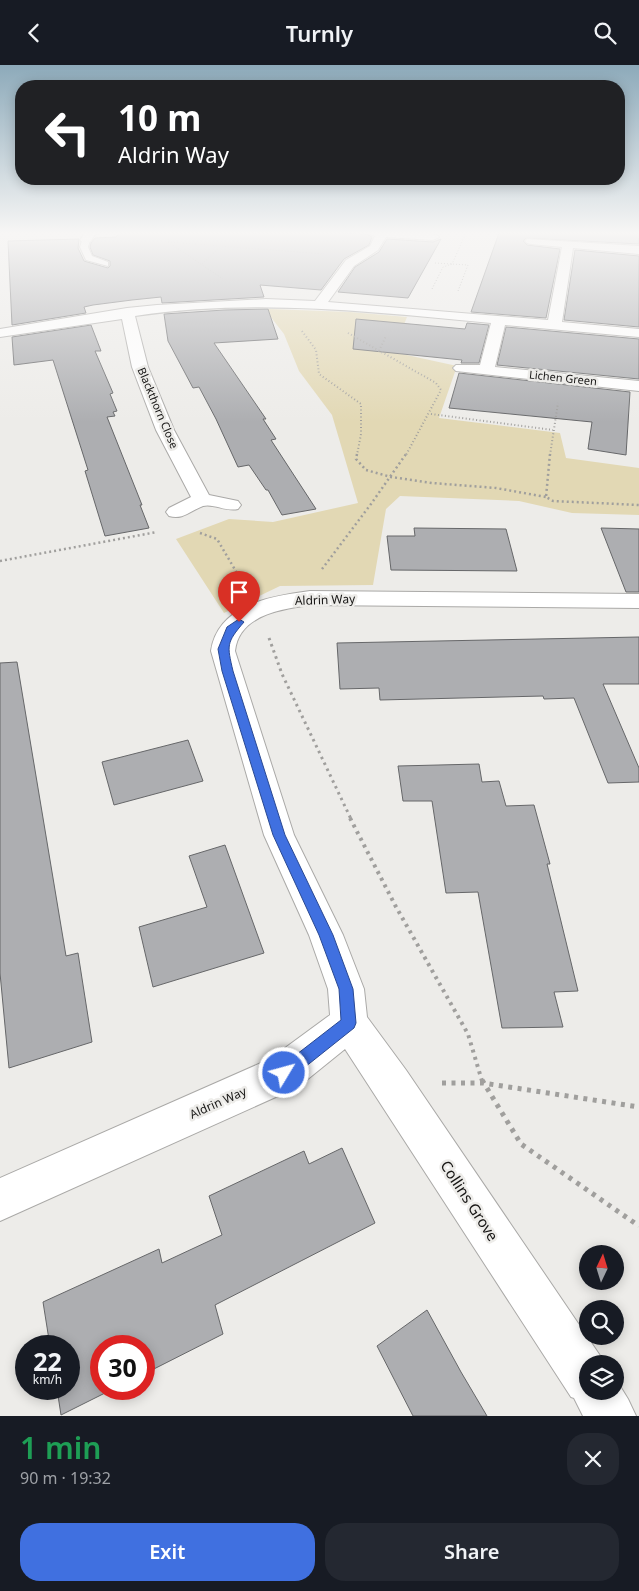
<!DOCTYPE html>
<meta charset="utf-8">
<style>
:root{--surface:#171b24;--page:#242831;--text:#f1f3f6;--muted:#9ea1a6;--accent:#4070e0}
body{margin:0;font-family:"Noto Sans",sans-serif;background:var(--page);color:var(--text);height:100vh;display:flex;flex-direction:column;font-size:19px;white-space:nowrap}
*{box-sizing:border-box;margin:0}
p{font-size:16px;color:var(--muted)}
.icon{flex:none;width:28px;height:28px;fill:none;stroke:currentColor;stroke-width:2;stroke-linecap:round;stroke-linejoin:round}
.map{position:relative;height:1351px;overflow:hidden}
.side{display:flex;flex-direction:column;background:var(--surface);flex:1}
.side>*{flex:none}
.banner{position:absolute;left:15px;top:15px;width:610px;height:105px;border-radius:20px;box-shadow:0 2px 12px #0003;background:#202124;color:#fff;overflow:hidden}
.needle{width:32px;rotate:4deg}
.fabs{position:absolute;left:579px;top:1180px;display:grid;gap:10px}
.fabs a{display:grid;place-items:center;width:45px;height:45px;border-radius:50%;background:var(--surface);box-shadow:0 2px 12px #0003;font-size:25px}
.speed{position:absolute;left:15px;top:1270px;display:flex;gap:10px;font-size:25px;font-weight:700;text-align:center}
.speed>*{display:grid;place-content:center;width:65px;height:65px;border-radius:50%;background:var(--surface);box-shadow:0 2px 12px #0003;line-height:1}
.speed small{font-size:12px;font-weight:400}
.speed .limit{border:8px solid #d22;background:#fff;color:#111}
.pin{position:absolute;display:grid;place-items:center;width:42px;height:42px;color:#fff;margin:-51px -21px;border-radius:50% 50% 50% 0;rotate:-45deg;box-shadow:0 0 5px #0007}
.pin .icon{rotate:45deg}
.me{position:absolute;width:55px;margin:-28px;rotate:53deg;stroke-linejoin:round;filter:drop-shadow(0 0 4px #0008)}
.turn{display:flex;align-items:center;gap:18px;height:105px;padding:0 20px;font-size:22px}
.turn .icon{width:65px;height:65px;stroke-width:2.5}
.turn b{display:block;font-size:35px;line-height:42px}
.round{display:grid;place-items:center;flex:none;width:52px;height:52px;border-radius:20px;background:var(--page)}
.summary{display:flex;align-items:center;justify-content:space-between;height:85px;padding:0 20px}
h1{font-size:30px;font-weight:600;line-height:38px;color:#1e9e55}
.action{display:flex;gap:10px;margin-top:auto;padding:10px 20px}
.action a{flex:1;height:58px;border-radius:20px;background:var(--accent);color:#fff;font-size:20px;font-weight:600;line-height:58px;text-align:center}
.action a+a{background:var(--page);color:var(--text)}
header{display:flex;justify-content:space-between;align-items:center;height:65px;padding:0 20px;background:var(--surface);font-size:22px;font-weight:600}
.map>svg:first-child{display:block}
.green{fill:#e2d8b4}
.building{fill:#adaeb1;stroke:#666769}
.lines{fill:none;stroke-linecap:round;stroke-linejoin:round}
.lane-casing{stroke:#aaa9a7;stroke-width:2}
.street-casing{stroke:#aaa9a7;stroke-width:2}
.path-far5{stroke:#a09f9d;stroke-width:1;stroke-dasharray:1 2;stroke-linecap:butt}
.path-far4{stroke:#a09f9d;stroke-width:2;stroke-dasharray:1 2.5;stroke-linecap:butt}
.path-far3{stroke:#a09f9d;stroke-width:2.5;stroke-dasharray:2 3;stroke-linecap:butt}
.path-far2{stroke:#a09f9d;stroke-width:3;stroke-dasharray:2.5 4;stroke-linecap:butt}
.path-far1{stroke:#a09f9d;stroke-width:4;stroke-dasharray:3 4.5;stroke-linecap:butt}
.path{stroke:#a09f9d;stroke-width:5;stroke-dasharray:4 5.5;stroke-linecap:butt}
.lane{fill:#fff;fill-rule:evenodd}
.street{fill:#fff;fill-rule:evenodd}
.route{fill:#4070e0;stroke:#2a4992}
.labels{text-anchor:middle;stroke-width:5;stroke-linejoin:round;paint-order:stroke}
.far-street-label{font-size:11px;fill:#171615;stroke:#edece9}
.street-label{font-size:12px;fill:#171615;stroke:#edece9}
.near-street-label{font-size:15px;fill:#171615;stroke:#edece9}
</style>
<header><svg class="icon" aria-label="back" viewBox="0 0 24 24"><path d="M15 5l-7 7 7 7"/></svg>Turnly<svg class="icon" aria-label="search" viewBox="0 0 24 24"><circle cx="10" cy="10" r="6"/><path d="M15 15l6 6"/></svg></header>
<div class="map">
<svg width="639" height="1351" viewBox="0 0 639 1351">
<rect width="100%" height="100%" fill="#edece9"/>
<path class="green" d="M268 244 350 247 407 252 393 287 457 301 439 353 560 368 566 393 639 403V450L572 448 519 436 400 431 386 444 373 520 280 521 224 548 176 474 229 454 273 457 358 438 332 350 299 306 284 269 270 251Z"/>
<path class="building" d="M119 168H339L366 169 372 172 369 180 344 194 321 225 260 220 264 232 162 238 161 232 132 235 93 240 84 242 86 248 12 260 8 176 79 174 78 183 84 196 108 203 110 201V196L93 190 90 182 91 178 95 173 116 172Z
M499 168H639V179L526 173 523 176 527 180 560 184 546 253 471 247Z
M387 174 433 177 441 174 408 233 338 227 355 202 379 187Z
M575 185 639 191V262L564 255Z
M268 244 278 274 214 278 266 354H263L276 374 271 375 316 444 282 450 268 425H266L249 400 238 402 216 354 199 322 193 323 168 276 164 249 224 245Z
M356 254 465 264 467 258 489 260 479 298H461L462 295 353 284Z
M91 260 101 286H95L113 328 110 329 117 346 113 347 115 351 107 352 142 440H140L149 463 105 471 85 406 88 405 53 295 14 300 12 272Z
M506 262 639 274V314L497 300Z
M459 308 630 327 626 390 588 384 592 357 449 343Z
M414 463 506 464 517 506 391 505 387 471H415Z
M601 463 639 464V527H626Z
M639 572V619H603L639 703V717L608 718 574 633 544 634 543 631 380 635 379 623 340 624 337 578Z
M17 597 66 891 78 888 92 977 9 1003 0 908V598Z
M188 675 203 716 114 740 102 697Z
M479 699 482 717 499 716 506 741 534 740 550 799H547L578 926 554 927 563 962 502 963 478 827 446 828 432 736H403L398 701Z
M225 780 264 888 153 922 139 862 207 842 189 791Z
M342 1083 375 1158 215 1240 223 1269 144 1309V1281H101V1324H113L61 1350 57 1324H69V1281H50L43 1237 159 1184 162 1198 222 1170 209 1131 304 1086 309 1099Z
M427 1245 461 1307 487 1351H413L377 1281Z"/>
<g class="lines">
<g class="lane-casing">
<path id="lane" d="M83 173 90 175 88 182 92 191 108 197V201L86 195 80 182Z"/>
</g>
<g class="street-casing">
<path id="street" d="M85 168H96L90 177H82L80 175Z
M367 168C380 166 431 164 439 172L433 175 386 172 378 185 354 201 328 237 548 255 562 182 531 179 527 178 525 176 527 174 639 181V189L573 183 562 257 639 264V272L505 260 495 302 639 316V326L456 306 453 303 456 300H480L491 258C373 247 253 233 135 251L148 302 174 365 209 430 238 436 241 440 238 444C226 447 213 438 203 441 190 446 183 455 169 451L166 447 169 443 191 432 156 365 132 302 122 254 0 272V264L127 243 157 240 266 234 315 236 346 195 370 181 375 171Z
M310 526 639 529V543L310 540C281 544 239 550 235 586L294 770 343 870 364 924 367 952 406 1005 605 1298 588 1299V1326H615V1313L628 1334 636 1351H583L574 1333 571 1332 345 984 298 1022 0 1156V1113L270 994 330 950 328 924 309 870 264 770 211 586C218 539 272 531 310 526Z"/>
</g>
<path class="path-far5" d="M168 168V177L223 214
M168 177 324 189
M435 198 468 200 458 226
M202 199 221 181
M432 224 443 202 452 199 466 168"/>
<path class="path-far4" d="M302 266 316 285 319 309 361 339V369L357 390
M348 268 436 318 441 325 406 390
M379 286 386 271
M431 349 553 365
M550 390 558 338"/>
<path class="path-far3" d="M357 389 356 394 366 405 391 412 432 418 496 423 546 432
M550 389 546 432 553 436 639 440
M200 468 217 474 244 520
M0 496 157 467
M322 504 371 439 406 389"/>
<path class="path-far2" d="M269 573 282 609 351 754"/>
<path class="path-far1" d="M350 753 395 840 468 969 482 1016"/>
<path class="path" d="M482 1015 521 1079 639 1161
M442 1018H483L639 1042"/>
<use href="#lane" class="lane"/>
<use href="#street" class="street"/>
</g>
<linearGradient id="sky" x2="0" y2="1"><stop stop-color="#8daaba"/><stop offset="0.47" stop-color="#f7f6f5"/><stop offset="1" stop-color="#f7f6f5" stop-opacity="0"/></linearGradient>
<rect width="639" height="357" fill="url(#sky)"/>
<path class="route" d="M239 554 244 557C226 578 227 580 233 606L285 770 333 870 353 924 356 958 354 963 290 1014 284 1016 279 1014 276 1008 279 1003 341 955 339 924 319 870 273 770 222 606 218 584 227 562Z"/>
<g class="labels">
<g class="far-street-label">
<text transform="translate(563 313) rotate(6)" y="4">Lichen Green</text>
<text transform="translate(158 343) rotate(67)" y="4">Blackthorn Close</text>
</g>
<g class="street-label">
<text transform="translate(325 535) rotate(-2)" y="4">Aldrin Way</text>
<text transform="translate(218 1038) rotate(-24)" y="4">Aldrin Way</text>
</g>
<g class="near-street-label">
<text transform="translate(469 1136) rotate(57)" y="5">Collins Grove</text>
</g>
</g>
</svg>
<div class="fabs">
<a><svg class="needle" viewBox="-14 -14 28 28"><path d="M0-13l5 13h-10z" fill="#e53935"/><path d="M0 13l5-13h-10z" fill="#9ea1a6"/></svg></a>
<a><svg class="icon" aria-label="search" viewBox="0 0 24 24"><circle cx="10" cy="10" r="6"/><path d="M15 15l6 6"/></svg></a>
<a><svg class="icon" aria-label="layers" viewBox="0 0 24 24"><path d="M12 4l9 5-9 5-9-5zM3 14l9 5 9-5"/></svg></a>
</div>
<div class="speed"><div>22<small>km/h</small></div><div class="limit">30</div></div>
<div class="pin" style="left:239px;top:557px;background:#d93025"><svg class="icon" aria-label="arrive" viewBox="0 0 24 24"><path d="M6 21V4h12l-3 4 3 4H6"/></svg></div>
<svg class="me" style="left:284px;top:1008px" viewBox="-20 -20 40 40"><circle r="17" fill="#4070e0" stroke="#fff" stroke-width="3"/><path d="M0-11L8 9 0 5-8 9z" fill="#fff"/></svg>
<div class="banner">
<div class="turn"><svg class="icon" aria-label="left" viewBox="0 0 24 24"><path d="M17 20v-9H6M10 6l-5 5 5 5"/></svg><div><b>10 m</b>Aldrin Way</div></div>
</div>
</div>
<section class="side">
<div class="summary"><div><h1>1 min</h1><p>90 m · 19:32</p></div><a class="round"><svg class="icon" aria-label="close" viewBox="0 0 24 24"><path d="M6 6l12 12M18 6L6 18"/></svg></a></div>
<div class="action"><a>Exit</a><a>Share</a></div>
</section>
